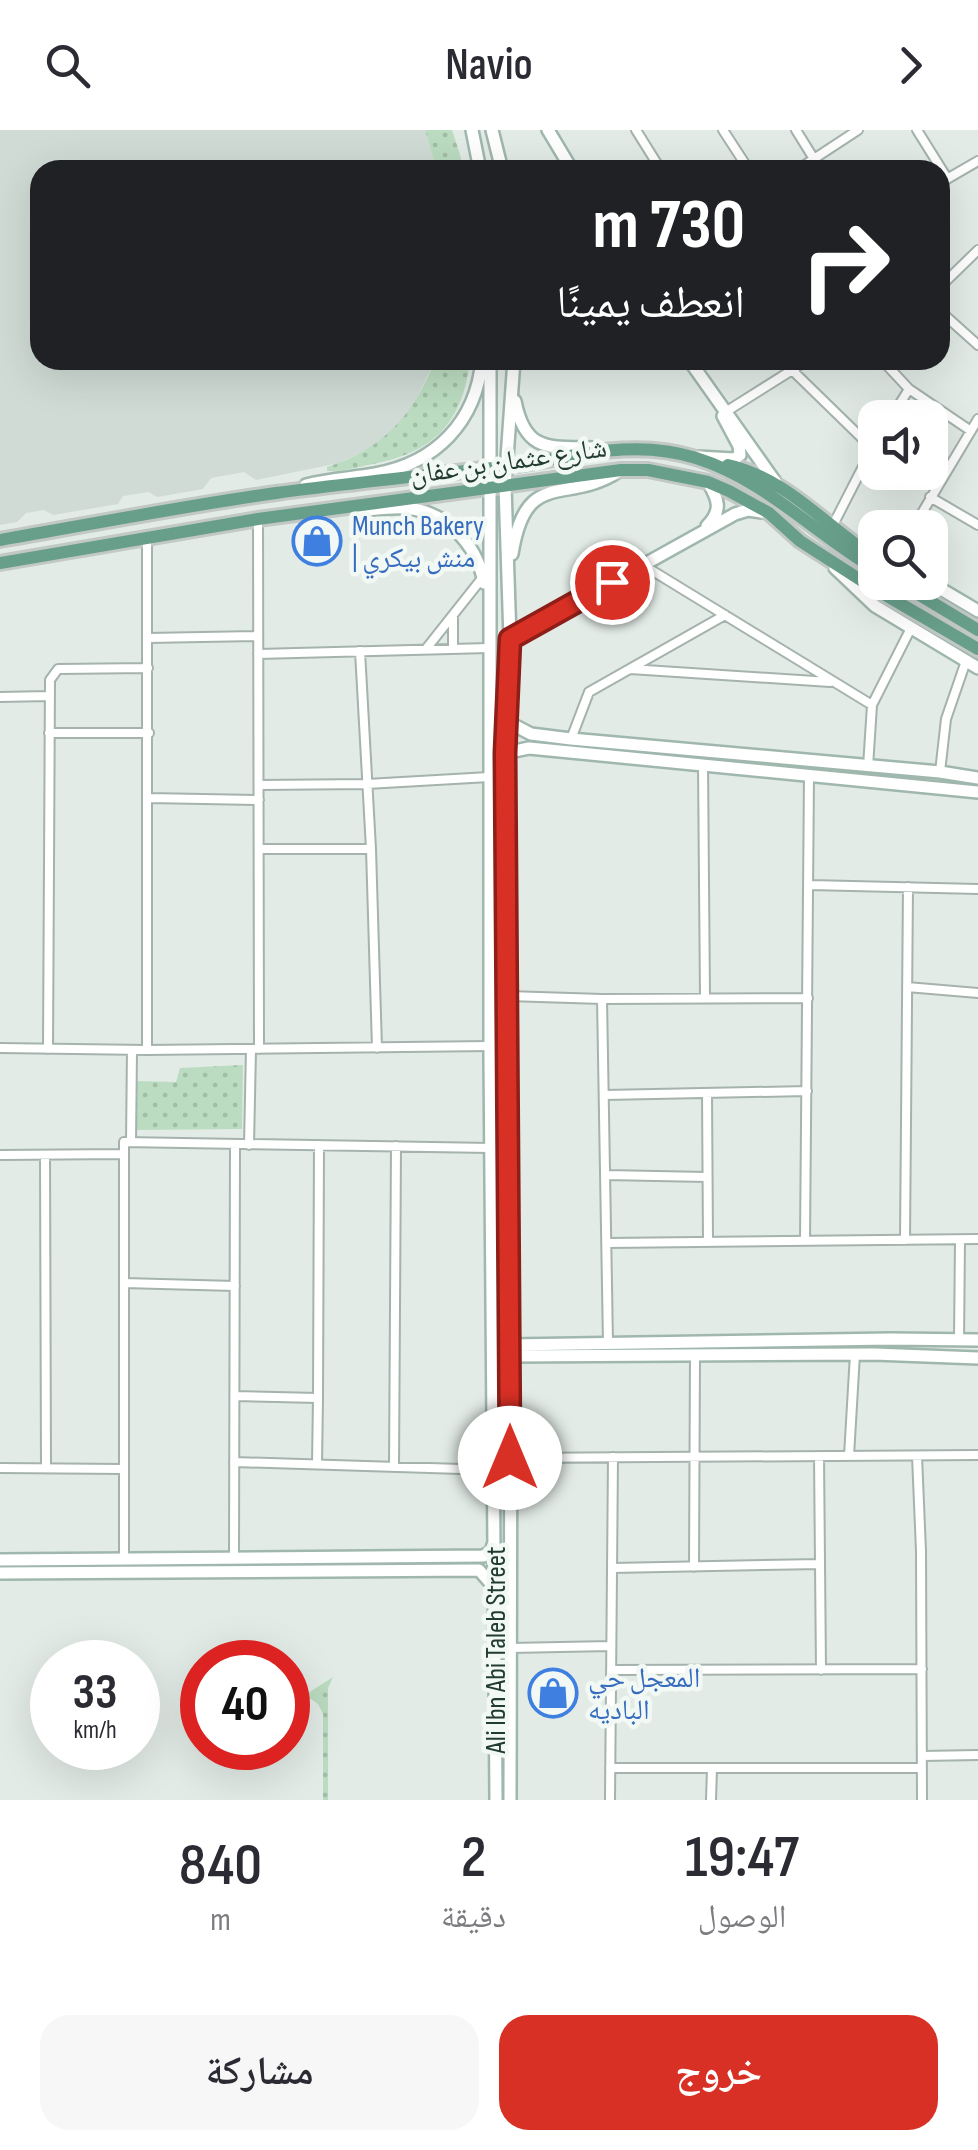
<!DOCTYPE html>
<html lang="ar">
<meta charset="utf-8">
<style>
:root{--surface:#fff;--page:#f7f7f7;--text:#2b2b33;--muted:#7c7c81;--accent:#d93025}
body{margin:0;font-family:"Sofia Sans Condensed","Noto Naskh Arabic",sans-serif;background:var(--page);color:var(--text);direction:rtl;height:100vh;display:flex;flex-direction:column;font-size:38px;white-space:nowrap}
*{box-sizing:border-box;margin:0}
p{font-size:32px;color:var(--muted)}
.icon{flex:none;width:55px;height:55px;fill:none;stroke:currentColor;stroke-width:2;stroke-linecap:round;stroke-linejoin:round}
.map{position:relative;height:1670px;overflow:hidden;direction:ltr}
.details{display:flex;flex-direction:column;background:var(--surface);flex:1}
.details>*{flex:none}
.hud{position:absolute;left:30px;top:30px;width:920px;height:210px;border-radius:30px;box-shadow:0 10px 40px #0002;direction:rtl;background:#202124;color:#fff;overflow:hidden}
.buttons{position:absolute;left:858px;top:270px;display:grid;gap:20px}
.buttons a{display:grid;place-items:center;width:90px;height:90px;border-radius:20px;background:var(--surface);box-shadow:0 10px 40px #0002;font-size:50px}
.speed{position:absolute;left:30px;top:1510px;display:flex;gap:20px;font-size:50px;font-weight:700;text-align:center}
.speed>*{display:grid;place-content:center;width:130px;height:130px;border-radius:50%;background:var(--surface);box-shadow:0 10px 40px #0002;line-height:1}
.speed small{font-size:25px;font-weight:400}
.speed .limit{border:15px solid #d22;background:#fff;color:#111}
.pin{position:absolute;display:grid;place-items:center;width:85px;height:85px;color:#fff;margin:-42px;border:5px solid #fff;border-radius:50%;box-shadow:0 2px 10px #0007}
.me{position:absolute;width:110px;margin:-55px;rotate:0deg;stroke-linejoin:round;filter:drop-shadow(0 0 8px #0008)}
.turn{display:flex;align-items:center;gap:35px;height:210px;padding:0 40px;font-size:45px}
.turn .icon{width:130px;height:130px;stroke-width:2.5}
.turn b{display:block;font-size:70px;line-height:85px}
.eta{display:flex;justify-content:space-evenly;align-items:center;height:170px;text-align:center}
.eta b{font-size:60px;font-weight:600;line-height:70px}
.button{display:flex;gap:20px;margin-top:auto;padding:20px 40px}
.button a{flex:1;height:115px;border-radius:30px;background:var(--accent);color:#fff;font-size:40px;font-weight:600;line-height:115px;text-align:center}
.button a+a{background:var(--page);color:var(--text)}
header{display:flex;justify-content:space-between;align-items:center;height:130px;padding:0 40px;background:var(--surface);font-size:45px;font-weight:600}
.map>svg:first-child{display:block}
.built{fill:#d0dbd5}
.grass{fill:url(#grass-dots)}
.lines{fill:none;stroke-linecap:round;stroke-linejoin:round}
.street-casing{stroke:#a5b3ac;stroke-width:12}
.secondary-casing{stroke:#a0b7ad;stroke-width:16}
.primary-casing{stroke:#c1c8c6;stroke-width:18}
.street{stroke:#fff;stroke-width:8}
.secondary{stroke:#fff;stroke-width:11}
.primary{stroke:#689f8b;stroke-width:12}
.route-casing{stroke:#8d1f18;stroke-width:25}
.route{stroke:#d93025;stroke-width:18}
.labels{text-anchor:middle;stroke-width:9;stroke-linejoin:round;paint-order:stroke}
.street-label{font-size:28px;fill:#223c32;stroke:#f2f8f4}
.shop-label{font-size:28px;fill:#366cbe;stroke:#f2f8f4;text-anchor:start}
</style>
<header><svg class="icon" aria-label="forward" viewBox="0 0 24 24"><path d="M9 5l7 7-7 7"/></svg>Navio<svg class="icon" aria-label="search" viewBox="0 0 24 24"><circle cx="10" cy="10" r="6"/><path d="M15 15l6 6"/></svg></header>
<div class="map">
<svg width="978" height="1670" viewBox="0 0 978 1670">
<defs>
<pattern id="grass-dots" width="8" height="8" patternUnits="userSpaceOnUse" patternTransform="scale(2.5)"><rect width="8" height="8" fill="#bbdcc0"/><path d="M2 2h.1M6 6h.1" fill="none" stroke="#a0bea5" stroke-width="1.8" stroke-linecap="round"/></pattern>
</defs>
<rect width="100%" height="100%" fill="#e2ebe6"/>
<path class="built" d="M0 0H425L437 40H40V230H435L411 281 392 302 369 319 339 333 256 350 244 342 211 348 203 359 157 367 149 362 123 366 118 374 53 385 44 380 26 383 17 392 0 395Z"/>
<path class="grass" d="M425 0H452L461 28V40H437Z
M435 230H470C463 293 434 322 373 334 358 337 342 342 327 341V337C383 320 415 283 435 230Z
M243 935 242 999 136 1000V951L176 952 180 938Z
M333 1547 328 1558V1670H323V1584L318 1574 305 1565Z"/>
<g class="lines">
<g class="street-casing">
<path id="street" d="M636 0 661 40
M723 0 749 40
M796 0 814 29
M917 0 947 48
M797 40 858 0
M940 53 978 31
M940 157 978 120
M940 181 978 215
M882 230 909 259 971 301
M792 240 872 318
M727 281 808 230
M891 288 909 259
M930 367 978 395
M258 389 259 919
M832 397 873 317
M913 398 978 289
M643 435 872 575
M453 485V519
M148 508 258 506
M426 519 483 447
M360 521 371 719 377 918
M258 524 489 518
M630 539 830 552
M0 567 49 566
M49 603H149
M571 609 589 562 725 485
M703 635 705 868
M868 637 872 575 911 498
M940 642 946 589 966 531
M259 655 367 654 489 647
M149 668 259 670
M259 719H371
M810 755 978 759
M907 857 978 863
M507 866 602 869 808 868
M602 869 608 1213
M0 918 147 920 490 916
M48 919 50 550 58 539 148 538
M147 920V409
M707 963 708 1112
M605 965 807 961
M131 1012 132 920
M249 1015 251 919
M124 1024V1012L491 1018
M0 1025 124 1024V1429
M45 1025 46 1338
M606 1045 707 1047
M905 1110 908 757
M805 1111 809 646
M608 1113 978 1109
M124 1153 235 1156
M959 1210 960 1110
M235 1266 318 1268 319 1015
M819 1326 821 1540
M849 1326 855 1224
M917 1326 921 1421 922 1670
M510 1328 978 1325
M234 1332 493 1340
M317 1334 318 1268
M394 1337 396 1016
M0 1338 124 1339
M234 1428 235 1014
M694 1437 695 1224
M612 1438 820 1434
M510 1518 611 1516
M611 1540 922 1539
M922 1626 978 1625
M610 1638H922
M610 1670 613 1327
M711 1670 712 1638"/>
</g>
<g class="secondary-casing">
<path id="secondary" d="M472 0 480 40
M492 0 502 40
M548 0 572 40
M490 230V926L496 1670
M689 230 776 353
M515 271C525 322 548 317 594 318
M698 327 734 329 740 325 739 316 723 286
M306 355C329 349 352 348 375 344 436 333 476 292 482 230
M357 381C372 380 389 377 404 378 445 380 477 414 484 453
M707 396C723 380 718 369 708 352
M512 424C526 336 566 376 619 341
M835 438 875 476 978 538
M929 452 978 481
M510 509 735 384 748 380 762 382
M506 591 531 604 571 609 940 642 978 648
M505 623 529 618 978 662
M511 1215 890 1209 978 1210
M510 1226 874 1224 978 1228
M0 1430 483 1426 491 1422 493 1415
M0 1443 479 1440 493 1456
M510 1670 511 1215 505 623 510 509 505 356 514 230"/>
</g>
<g class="primary-casing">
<path id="primary" d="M728 335C786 348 826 396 875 428
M0 410C92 394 184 376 276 363 351 353 427 345 502 337 567 329 630 307 696 328 764 349 814 403 875 439
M0 433 258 389 621 340H648L708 352 729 361 769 383 800 411 870 456 978 519
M898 452 978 500"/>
</g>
<use href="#street" class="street"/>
<use href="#secondary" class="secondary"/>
<use href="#primary" class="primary"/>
</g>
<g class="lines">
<g class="route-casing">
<path id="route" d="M510 1328 505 623 510 509 612 452"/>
</g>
<use href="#route" class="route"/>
</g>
<defs>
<g id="shop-ring" transform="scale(2.5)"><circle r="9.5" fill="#f2f8f4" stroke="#3f7fe0" stroke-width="1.5"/><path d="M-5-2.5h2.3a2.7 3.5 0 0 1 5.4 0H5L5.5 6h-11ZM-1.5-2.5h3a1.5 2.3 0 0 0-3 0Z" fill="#3f7fe0"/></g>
</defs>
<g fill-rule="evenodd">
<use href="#shop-ring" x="317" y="411"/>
<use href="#shop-ring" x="553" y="1563"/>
</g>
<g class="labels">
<g class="street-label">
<text transform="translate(508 330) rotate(-8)" y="10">شارع عثمان بن عفان</text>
<text transform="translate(495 1520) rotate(-90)" y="10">Ali Ibn Abi Taleb Street</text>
</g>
<g class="shop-label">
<text x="352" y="405">Munch Bakery<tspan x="352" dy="32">| منش بيكري</tspan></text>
<text x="588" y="1557">المعجل حي<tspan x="588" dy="32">الباديه</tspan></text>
</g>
</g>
</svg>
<div class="buttons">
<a><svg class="icon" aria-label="sound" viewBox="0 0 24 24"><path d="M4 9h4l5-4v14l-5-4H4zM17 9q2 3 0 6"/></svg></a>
<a><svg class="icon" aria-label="search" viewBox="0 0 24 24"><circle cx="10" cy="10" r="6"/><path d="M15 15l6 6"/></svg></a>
</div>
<div class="speed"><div>33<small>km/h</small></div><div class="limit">40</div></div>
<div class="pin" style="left:612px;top:452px;background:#d93025"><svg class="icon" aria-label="arrive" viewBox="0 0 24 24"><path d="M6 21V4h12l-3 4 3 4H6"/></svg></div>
<svg class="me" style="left:510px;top:1328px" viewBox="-20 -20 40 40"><circle r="19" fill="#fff"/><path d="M0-13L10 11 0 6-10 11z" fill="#d93025"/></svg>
<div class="hud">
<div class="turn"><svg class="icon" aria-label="right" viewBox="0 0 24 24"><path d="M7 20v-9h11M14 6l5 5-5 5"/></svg><div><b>730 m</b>انعطف يمينًا</div></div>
</div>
</div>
<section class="details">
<div class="eta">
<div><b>19:47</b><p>الوصول</p></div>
<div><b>2</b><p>دقيقة</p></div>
<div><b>840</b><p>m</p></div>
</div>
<div class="button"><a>خروج</a><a>مشاركة</a></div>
</section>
